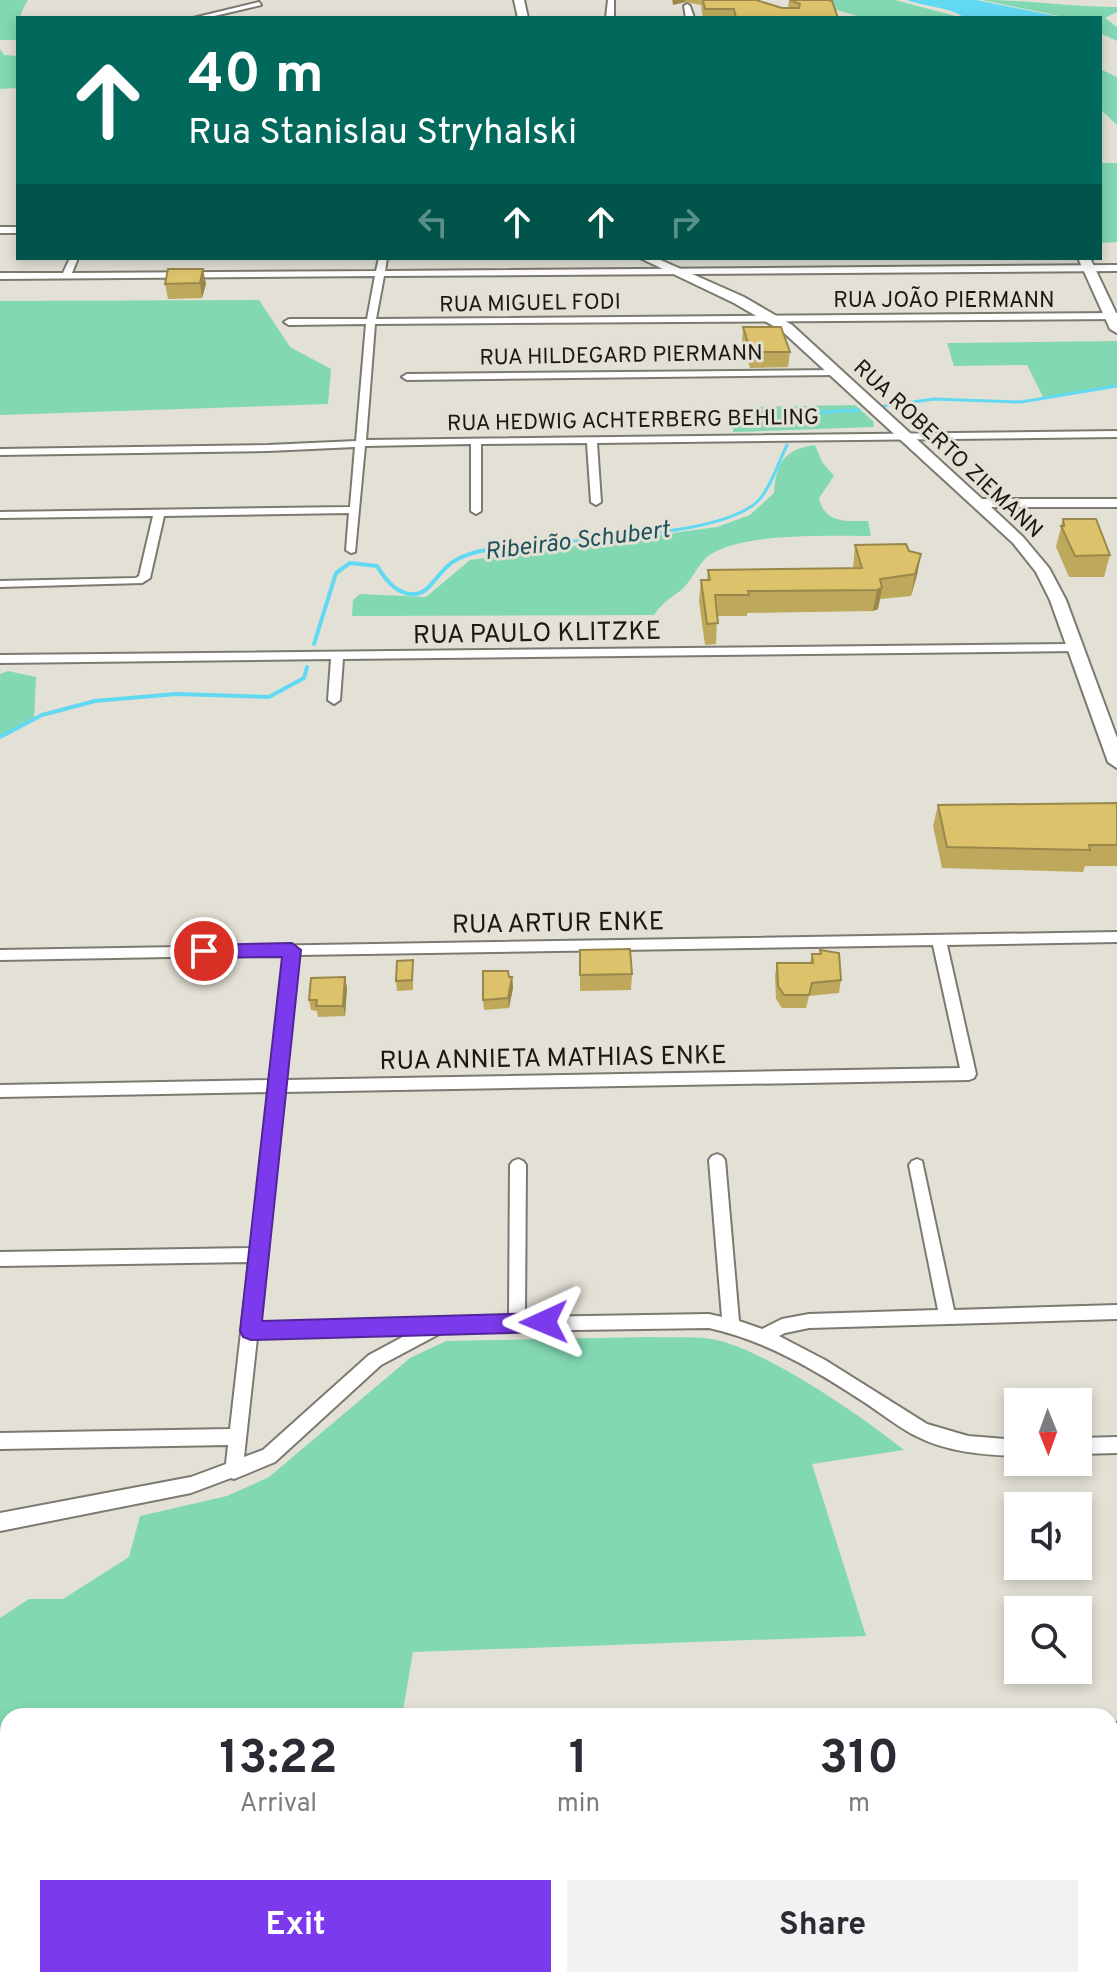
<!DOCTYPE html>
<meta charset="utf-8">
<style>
:root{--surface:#fff;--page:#f2f2f3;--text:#2b2b33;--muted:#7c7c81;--accent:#7c3aed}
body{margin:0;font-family:Overpass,sans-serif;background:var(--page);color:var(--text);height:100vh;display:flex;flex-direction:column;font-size:30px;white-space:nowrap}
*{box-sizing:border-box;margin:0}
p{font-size:26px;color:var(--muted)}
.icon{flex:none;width:44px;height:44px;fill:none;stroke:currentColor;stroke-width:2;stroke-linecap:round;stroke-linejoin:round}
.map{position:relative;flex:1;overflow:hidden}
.drawer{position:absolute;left:0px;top:1708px;width:1118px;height:280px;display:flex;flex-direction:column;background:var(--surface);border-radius:24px 24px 0 0;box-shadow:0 4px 12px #0003}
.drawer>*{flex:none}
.guide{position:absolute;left:16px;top:16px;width:1086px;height:244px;border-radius:0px;box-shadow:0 4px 12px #0003;background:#00695c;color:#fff;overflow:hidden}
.needle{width:52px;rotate:179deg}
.buttons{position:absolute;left:1004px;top:1388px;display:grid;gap:16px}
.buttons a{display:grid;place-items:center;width:88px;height:88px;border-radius:0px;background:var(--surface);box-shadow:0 4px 12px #0003;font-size:40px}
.pin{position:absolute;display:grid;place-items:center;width:68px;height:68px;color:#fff;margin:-34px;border:4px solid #fff;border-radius:50%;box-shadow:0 2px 8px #0007}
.me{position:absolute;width:88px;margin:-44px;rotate:269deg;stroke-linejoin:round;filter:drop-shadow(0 0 6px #0008)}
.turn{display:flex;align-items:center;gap:28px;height:168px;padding:0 40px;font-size:36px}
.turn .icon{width:104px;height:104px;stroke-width:2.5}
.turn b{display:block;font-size:56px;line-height:68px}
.lanes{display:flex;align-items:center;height:76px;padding:0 40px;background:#0003;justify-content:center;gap:40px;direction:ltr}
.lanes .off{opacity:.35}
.eta{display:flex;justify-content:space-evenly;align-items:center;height:136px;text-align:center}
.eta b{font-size:48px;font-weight:700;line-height:56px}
.primary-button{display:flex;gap:16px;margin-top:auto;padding:16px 40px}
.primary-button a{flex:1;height:92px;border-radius:0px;background:var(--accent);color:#fff;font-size:32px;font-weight:700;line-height:92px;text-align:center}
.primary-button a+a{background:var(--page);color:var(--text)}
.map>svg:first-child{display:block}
.green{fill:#82d8b2}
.water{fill:#62d9f3}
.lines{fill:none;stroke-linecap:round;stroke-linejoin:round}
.stream-far1{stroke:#62d9f3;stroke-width:3}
.stream{stroke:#62d9f3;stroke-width:4}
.street-casing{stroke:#7c7a70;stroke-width:4}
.secondary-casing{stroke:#7c7a70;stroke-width:4}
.street{fill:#fff;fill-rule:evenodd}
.secondary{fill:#fff;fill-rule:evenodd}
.wall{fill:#bda85c}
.shaded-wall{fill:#9a884b}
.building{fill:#dcc36b;stroke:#9a884b;stroke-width:2}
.route{fill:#7c3aed;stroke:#51269a;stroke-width:2}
.labels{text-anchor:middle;stroke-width:6;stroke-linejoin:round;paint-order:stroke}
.far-street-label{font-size:22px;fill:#1a1916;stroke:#e3e0d5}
.far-water-label{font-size:24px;font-style:italic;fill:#1e525d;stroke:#e3e0d5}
.street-label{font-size:26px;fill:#1a1916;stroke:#e3e0d5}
</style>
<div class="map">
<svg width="1117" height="1988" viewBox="0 0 1117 1988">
<rect width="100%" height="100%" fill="#e3e0d5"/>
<path class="green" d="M0 0H28C18 17 18 22 18 40H0Z
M803 0H895L963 18H864Z
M982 0C1027 0 1071 7 1117 7V12L1105 18 1117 27V41L1100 33V18H1069Z
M0 49 4 55 18 56V88L0 89Z
M1100 69 1117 77V125L1100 109Z
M1100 163H1117V242L1100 243Z
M259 300 290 347 331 369 328 404 0 415V301Z
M1117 341V386L1044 399 1027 365 954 366 947 343Z
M855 405 873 421 874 427 733 432 734 419 746 407Z
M815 445 822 462 834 476 819 498C825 524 846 521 868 521L871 536C831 536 738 532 707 557 697 566 691 582 680 591 669 599 662 603 654 615L352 616 353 600 360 594 426 597 470 560 717 527 750 515 774 493C776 462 785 449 815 445Z
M8 671 36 677 34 720 0 735V674Z
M649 1337C669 1338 691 1336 711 1339 762 1347 863 1417 904 1450L812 1464 866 1636 413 1652 402 1716H8V1980H253L252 1988H0V1618L29 1599H63L129 1557 140 1516 227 1496 269 1477 410 1358 446 1341Z
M283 1980H378L377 1988H281Z"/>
<path class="water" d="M907 0H976L1065 18 962 16C946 6 924 7 907 0Z"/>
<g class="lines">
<path class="stream-far1" d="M884 406 934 399 1021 402 1117 386
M786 426 805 413 859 410
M543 545C593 536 724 536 759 500 771 487 779 461 787 445"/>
<path class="stream" d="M314 644 336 573 350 563 377 566C386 581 400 599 420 593 432 589 441 567 456 560 484 544 522 549 553 543
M0 737 42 715 95 701 176 694 269 697 304 678 307 667"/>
<g class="street-casing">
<path id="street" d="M608 0H614V18H606Z
M259 2 261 5 206 18H193Z
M687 4 690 6 694 18H686L684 6Z
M0 227H18V233H0Z
M70 258H78L72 273 376 271 379 258H387L385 271 1117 265V271L384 276 376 319 1117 313V319L375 324 366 440 1117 431V437L597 443 601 502 596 505 591 502 587 443 481 444V511L476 514 471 511V444L365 446 355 552 351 553 346 550 349 513 164 516 150 578 142 583 0 587V581L136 578 139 576 153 516 0 518V512L350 507 355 447 268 451 0 455V449L268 445 356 441 366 324 289 325 284 322 289 319H367L375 276 0 279V273H63Z
M838 370V374L835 375 407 380 402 377 407 374Z
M1074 644 1080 648 1078 651 343 659 340 700 334 704 328 700 331 659 0 663V655Z
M1117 932V942L947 945 976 1074 974 1078 969 1080 284 1092 259 1323 509 1317 510 1165 513 1161 518 1159 523 1161 526 1165 525 1317 709 1314 722 1317 709 1160 712 1156 717 1154 722 1156 725 1160 739 1321 762 1329 782 1319 809 1314 938 1310 909 1165 912 1161 917 1159 922 1161 954 1310 1117 1305V1319L809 1328 785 1333 779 1336 825 1360 927 1424 968 1436 1018 1440V1456C983 1455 947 1452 916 1436 898 1427 881 1413 864 1402 815 1370 767 1341 709 1328L443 1332 381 1365 275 1462 234 1479 231 1478 191 1493 0 1531V1513L191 1477 226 1464 228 1445 0 1449V1433L230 1429 249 1262 0 1266V1252L251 1248 269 1092 0 1097V1085L270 1080 285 955 0 960V950ZM933 945 960 1068 285 1080 298 955ZM410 1333 369 1355 263 1450 244 1457 257 1338Z
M1117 1437V1453L1078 1454V1438Z
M1117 1723V1743L1110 1744V1724Z"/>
</g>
<g class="secondary-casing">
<path id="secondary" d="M514 0H524L528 18H518Z
M640 258H656L744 297 792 325 982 499H1117V507H991L1023 537 1049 568 1066 600 1117 738V768L1108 762 1050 600 1036 572 1013 543 782 331 734 303Z
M1078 258H1090L1117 315V333L1110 329Z"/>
</g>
<use href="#street" class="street"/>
<use href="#secondary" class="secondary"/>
</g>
<path class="wall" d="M672 0H756L782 8H788L789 0 838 18H703L701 5 685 2 673 5Z
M168 269 206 284 202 298 168 299 165 284Z
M743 327 790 352 788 367 750 368 742 343Z
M1063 519 1110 555 1104 577H1069L1056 547Z
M855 545 909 551 921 554 917 575 911 596 880 599 878 609 873 611 747 613V616H717L716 644 705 645 699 601 701 580H707L708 570 853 568Z
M1117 803V866H1085L1083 872 942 868 933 826 938 805Z
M580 950 632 974 631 990 580 991Z
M820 950 841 980 839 993 809 996 806 1008H782L776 999 775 976 777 963H810L812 954H819Z
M413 960V990L397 991 396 981Z
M345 977 347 988 345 1016 318 1017 317 1011 311 1010 309 1000Z
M509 977H512L513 988 509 1008 484 1010 483 1000Z"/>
<path class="shaded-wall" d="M673 0H685V2L673 5Z
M203 269 206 284 202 298 200 283Z
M921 554 917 575 911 596 915 574Z
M882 588 878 609 873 611 877 590Z
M345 977 347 988 345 1016 343 1006Z
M512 977 513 988 509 1008 508 998Z"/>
<path class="building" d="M703 0H756L782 8H799L800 4 790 0H828L832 1 838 18H736L734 9H705Z
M168 269H203L200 283 165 284Z
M743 327H781L790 352H751Z
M1063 519H1096L1110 555 1075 556 1061 526H1064Z
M906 544 909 551 921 554 915 574 880 579 882 588 877 590 748 591 749 595H715L718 623 707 624 701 580H710L708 570 862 568 855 545Z
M1117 803V845H1089L1090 850 947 847 938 805Z
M630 949 632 974 580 975V950Z
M820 950 839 953 841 980 812 983 809 995H784L778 986 777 963H813L812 954H821Z
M413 960 412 980 396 981 397 961Z
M483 971H508L509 977H512L508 998 483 1000Z
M345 977 343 1006H316L317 1000H309L311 978Z"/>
<path class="route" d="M292 943 301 950 262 1321 544 1313 552 1316 555 1322 552 1329 544 1332 251 1340 243 1337 240 1331 282 957 204 958 195 951 204 945Z"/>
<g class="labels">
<g class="far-street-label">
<text x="944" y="307">RUA JOÃO PIERMANN</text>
<text transform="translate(530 302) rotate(-1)" y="8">RUA MIGUEL FODI</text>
<text transform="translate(621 354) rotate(-1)" y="8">RUA HILDEGARD PIERMANN</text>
<text transform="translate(633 419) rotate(-1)" y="8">RUA HEDWIG ACHTERBERG BEHLING</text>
<text transform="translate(949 448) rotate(43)" y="8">RUA ROBERTO ZIEMANN</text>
</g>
<g class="far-water-label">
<text transform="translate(577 540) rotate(-7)" y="8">Ribeirão Schubert</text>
</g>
<g class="street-label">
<text transform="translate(537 632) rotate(-1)" y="9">RUA PAULO KLITZKE</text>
<text transform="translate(558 922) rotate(-1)" y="9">RUA ARTUR ENKE</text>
<text transform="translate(553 1057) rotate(-1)" y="9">RUA ANNIETA MATHIAS ENKE</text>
</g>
</g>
</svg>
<div class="buttons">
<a><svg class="needle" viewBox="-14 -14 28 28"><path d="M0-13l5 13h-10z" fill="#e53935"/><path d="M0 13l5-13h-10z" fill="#7c7c81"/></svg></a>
<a><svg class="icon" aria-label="sound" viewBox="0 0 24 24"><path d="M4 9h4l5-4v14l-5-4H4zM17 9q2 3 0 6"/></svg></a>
<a><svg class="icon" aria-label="search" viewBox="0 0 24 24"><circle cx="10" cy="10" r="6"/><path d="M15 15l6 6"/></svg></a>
</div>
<div class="pin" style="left:204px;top:951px;background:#d93025"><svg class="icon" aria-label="arrive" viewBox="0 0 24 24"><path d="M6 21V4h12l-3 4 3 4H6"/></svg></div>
<svg class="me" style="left:544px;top:1322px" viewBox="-20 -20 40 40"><path d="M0-17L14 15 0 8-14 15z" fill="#7c3aed" stroke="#fff" stroke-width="4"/></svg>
<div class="guide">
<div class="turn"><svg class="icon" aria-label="ahead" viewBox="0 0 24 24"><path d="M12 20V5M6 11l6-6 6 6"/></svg><div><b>40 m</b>Rua Stanislau Stryhalski</div></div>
<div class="lanes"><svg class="icon off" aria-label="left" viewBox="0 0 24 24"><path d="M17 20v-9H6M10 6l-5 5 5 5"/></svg><svg class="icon" aria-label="ahead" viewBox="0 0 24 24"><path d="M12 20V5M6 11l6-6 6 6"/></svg><svg class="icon" aria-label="ahead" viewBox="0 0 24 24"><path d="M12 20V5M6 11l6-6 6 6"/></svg><svg class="icon off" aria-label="right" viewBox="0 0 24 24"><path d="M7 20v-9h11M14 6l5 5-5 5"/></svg></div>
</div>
<section class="drawer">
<div class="eta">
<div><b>13:22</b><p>Arrival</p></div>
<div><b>1</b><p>min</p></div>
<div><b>310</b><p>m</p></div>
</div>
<div class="primary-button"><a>Exit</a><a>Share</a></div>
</section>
</div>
